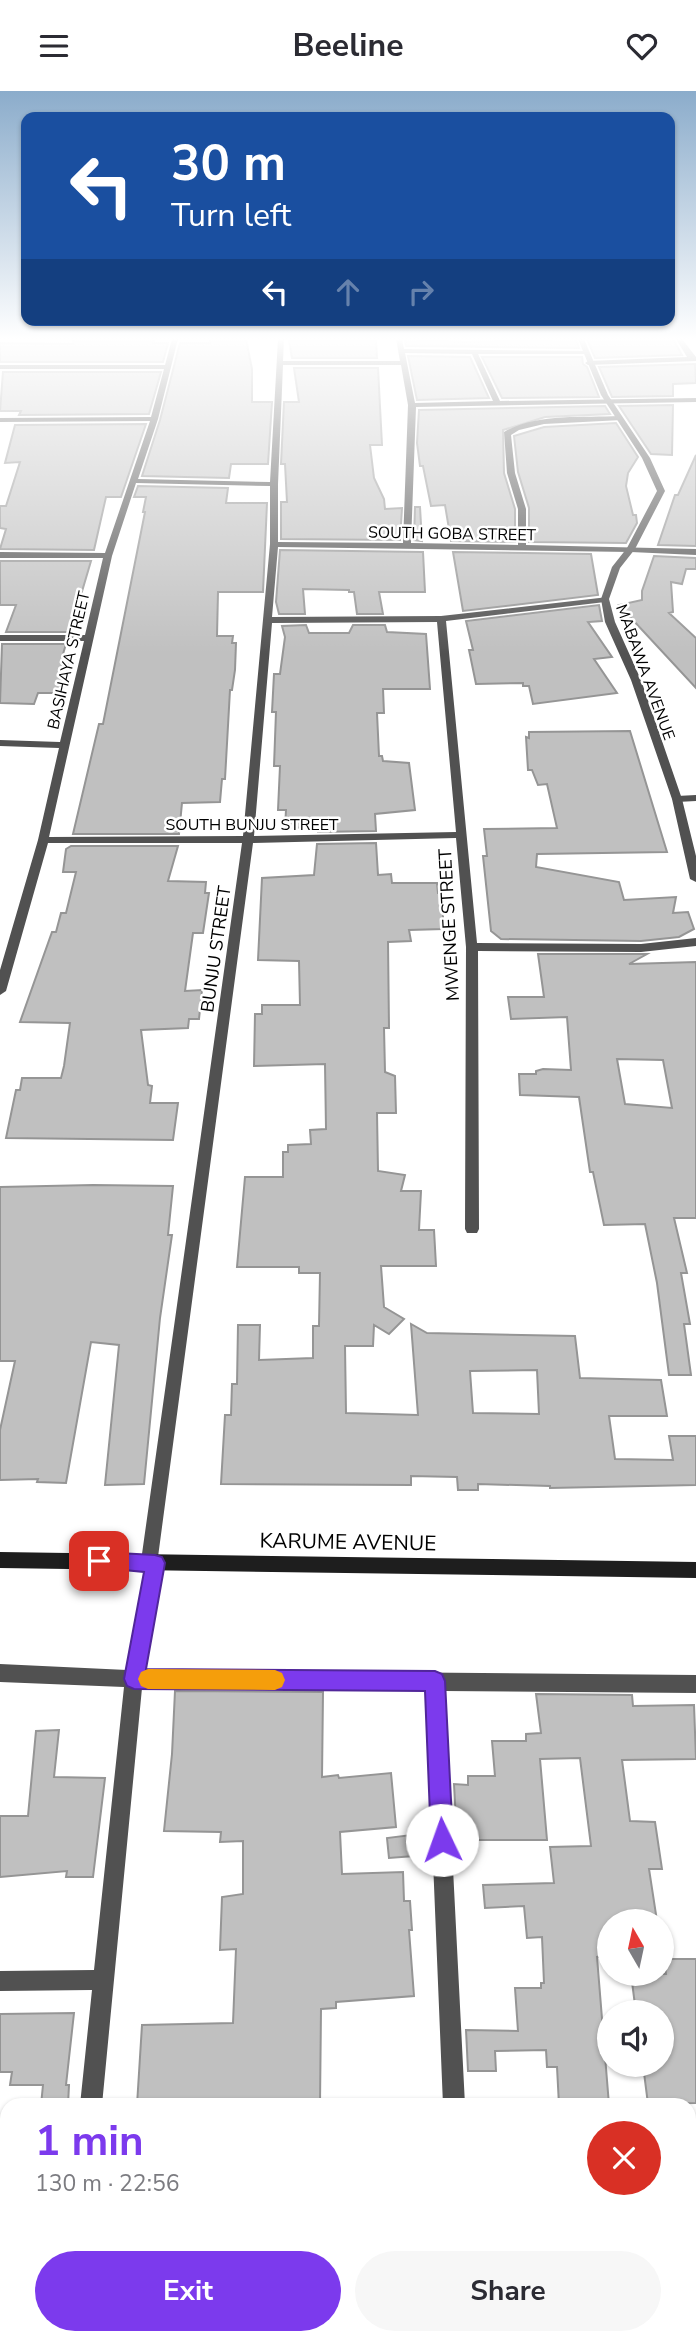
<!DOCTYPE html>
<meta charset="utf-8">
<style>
:root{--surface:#fff;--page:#f7f7f7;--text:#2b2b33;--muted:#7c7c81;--accent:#7c3aed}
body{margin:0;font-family:"Nunito Sans",sans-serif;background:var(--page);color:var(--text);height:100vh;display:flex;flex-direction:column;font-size:26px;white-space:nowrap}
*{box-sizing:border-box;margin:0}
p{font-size:23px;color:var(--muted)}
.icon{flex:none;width:38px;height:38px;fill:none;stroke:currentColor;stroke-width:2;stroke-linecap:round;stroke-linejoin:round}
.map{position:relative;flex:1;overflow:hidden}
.details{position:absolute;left:0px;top:2007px;width:696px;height:247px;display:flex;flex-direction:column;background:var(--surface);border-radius:21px 21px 0 0;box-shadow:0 2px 5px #0004}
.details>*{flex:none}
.guide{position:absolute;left:21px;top:21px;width:654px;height:214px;border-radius:14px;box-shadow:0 2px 5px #0004;background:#1a4fa0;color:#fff;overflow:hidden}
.needle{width:46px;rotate:351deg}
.controls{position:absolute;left:597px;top:1818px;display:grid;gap:14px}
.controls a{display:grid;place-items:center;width:77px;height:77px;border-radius:50%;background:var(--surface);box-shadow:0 2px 5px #0004;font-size:35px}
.pin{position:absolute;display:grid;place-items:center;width:60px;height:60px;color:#fff;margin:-30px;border-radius:14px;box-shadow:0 4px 10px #0006}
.me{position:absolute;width:77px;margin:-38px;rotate:357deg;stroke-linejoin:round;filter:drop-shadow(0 0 5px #0008)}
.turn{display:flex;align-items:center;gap:24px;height:147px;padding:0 35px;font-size:32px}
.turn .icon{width:91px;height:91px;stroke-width:2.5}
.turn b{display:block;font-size:49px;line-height:60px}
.lanes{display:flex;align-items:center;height:66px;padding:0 35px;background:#0003;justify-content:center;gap:35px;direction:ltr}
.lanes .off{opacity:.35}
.round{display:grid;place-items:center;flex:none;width:74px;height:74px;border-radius:37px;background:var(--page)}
.headline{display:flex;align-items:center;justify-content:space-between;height:119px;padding:0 35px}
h1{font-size:42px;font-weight:700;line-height:52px;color:var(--accent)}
.button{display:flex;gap:14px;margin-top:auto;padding:14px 35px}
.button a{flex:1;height:80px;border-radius:42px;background:var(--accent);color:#fff;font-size:28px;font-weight:700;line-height:80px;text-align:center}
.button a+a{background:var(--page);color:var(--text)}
header{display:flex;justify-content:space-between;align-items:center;height:91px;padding:0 35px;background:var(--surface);font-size:32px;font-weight:700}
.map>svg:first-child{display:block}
.building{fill:#c0c0c0;stroke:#959595;stroke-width:2;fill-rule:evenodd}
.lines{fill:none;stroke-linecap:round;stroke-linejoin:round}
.minor{fill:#515151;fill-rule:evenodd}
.tertiary{fill:#515151;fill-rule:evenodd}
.secondary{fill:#1e1e1e;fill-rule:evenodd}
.route{fill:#7c3aed;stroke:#51269a;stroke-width:2}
.slow{fill:#f59e0b}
.labels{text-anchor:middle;stroke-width:5;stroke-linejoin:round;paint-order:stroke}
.far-street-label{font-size:16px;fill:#000;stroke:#fff}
.street-label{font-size:18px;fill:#000;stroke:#fff}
.near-street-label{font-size:21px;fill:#000;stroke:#fff}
</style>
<header><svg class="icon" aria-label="menu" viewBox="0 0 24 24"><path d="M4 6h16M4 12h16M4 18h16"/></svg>Beeline<svg class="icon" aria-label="heart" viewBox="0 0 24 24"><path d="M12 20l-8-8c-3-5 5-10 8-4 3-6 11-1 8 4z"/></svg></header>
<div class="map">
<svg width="696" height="2253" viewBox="0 0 696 2253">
<rect width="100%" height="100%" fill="#fff"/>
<path class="building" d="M74 248H155L153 252H168L163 271H0V252L73 253Z
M210 248H246L252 278V311H272L268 373H231L229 387 142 385 160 329 180 252H210Z
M405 248 464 251 576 248 579 257 406 255Z
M587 248H673L682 264 595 267Z
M289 249H376L377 267H292Z
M408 265 470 266 489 307 417 309Z
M482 266H582L583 273 587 276 599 306 502 307Z
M695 273 696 292 673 293V305L612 306 599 276Z
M294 277H378L382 354H370L374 387 384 408 385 418 402 417 400 449 281 448V411H287L285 373H281L284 311H299Z
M3 281H161L149 323 19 324 21 320H0Z
M673 314 672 364 651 363 619 315Z
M605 315 610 323 545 326 503 339 504 382 515 418V451L451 450 445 414 431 415 423 375H420L417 352 419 319Z
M616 332 638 366 628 382 626 395 633 424H636L637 432 626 452 529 451V417L518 381 514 345 544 336Z
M146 333 121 406H106L94 459 0 458 6 438 0 437V415H6L20 371 5 372 15 334Z
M696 364V455L658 454 675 404H678Z
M138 395 228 397 226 412H267L263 501H218L217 545H233L232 552H236L235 579 232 599H230L225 688H222L220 711 182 712 179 743H73L99 633H103L145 421H143L146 406H134Z
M415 416H420L422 450 414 449Z
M280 459 423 461 425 501H379L383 523H357L354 501H349V499L303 498 305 523H279L276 511Z
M453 461 591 463 598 504 463 520Z
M654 465 696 467V478H686L682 493 671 491 673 521 669 522 696 547V597L619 514 642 509V500Z
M0 470H91L70 541H6L16 514H0Z
M599 514 602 530 588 531 612 566 594 568 617 602 533 613 529 595H523V592L476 593 469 559H473L466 530Z
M306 534 309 542H349L353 534H385L387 541 426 543 430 598H383L384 622H377L379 665H382L383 670 409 672 415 719 375 723 376 740 318 741V736L285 737 286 719H278L280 675H274L276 621H272L274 583H280L285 546 282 535Z
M2 553H66L63 563H71L61 602H38L34 613 0 612Z
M630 640 667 761 537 763 536 776 619 791 624 809 676 806 673 822 688 821 694 838 679 846 641 850 501 848 491 840 483 765H487L484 738 557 737 547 693 538 694 532 679H528L526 646 529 647V641Z
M376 752 378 784 391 783 392 792H437L438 802H443V838L409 839 411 850 388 851 389 937H384L385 981 395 985 396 1022H377L378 1080 405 1084 401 1100H421L419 1139H434L436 1175H381L384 1216 404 1228 389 1243 374 1234 373 1255H345L346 1322 418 1324 411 1233 427 1242 575 1245 580 1287 661 1289 667 1325H609L615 1368 673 1369 669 1345H696V1394L550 1397V1395L478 1393V1399H458L457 1386 411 1385V1394L221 1393 225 1324H231L232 1293H237L238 1234H260L259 1269 313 1267V1235H319L320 1182H299V1176H237L245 1086H283V1061H288V1054L311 1053 310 1039 326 1038 325 973 254 975 255 923H262V914H300L299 870 258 869 262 787 314 784 317 753ZM537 1279 539 1323 473 1322 470 1280Z
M71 755H178L168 790 206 791 205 802H209L203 842H193L185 900 202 899 199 928H189L188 937 141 939 148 994 152 995 150 1012H178L173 1049 6 1047 16 999H20L22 987H61L64 975 70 932 20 931 52 841H56L61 822H66L76 781H63L66 758Z
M538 863H647L629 873 696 871V1127H674L687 1182H681L690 1233H684L691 1284H669L657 1192 645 1133 604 1134 593 1081H590L579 1006 520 1004 519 983H536V980L543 978 571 979 567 926 511 928 508 906H544ZM617 968 663 969 672 1017 625 1013Z
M93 1094 173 1095 168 1144H172L160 1227 144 1393 105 1394 119 1254 91 1251 66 1392 37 1391 38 1388 0 1389V1339L15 1270H0V1096Z
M175 1600 323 1601 322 1686 338 1684 339 1687 391 1682 396 1736 340 1741 342 1783 403 1781 404 1810H410L412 1839H409L414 1905 336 1911V1917L321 1918 320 2014H137L142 1934 233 1932 236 1858 220 1859 222 1806 243 1803V1750L220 1751 221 1741 164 1740 172 1663Z
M536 1603 632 1604 633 1615 694 1614 696 1668 622 1669 630 1730 655 1731 662 1778H649L657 1830H609V1865L597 1866 609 2014H559L557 1976H547L546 1959 495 1960 496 1980H468L466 1939 518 1940 515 1897H541V1892H544L542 1846 527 1847 524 1815 485 1817 483 1794 554 1792 550 1756 591 1755 580 1667 540 1668 547 1749H457L454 1693 468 1694V1685H495L492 1650H526V1643L541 1642Z
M59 1639 54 1686 105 1687 93 1786H66L67 1780 0 1786V1725H28L36 1640Z
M411 1744 414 1765 389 1767 387 1747Z
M664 1868H696V2012L648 2013 643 1974H662V1922H636L631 1883H666Z
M74 1922 66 1994H69L68 2014H41L43 1994H10L12 1981H0V1923Z"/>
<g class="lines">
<path class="minor" d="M172 248H178L158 328 138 388 270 391 278 248H284L283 270H400L396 248H402L404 258 587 260 589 263H478L500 310 696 307V311L416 316 411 452 518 454V418L507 382 504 341C537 322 582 327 619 325H622V329L544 333 519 339 511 344 515 382 526 418V454L696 458V464L631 461 278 456 272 526 441 525 608 506 609 508 605 511 446 530 477 852 641 853 696 847V855L641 861 478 860 479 1138 477 1142H467L465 1138 466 856 456 747 253 752 158 1466 163 1473 144 1579 696 1584V1602L444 1600 465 2014H443L426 1599 142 1597 102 2014H80L92 1899 0 1900V1880L94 1879 124 1596 0 1591V1573L127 1579 146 1477 141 1470 242 752H48L6 900 0 904V879L38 749 59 657 0 655V649L60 651 84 550H0V544H85L103 467H0V461L105 462 150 330 0 331V327L151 326 164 278H0V274H165ZM405 262 472 263 493 310 415 312ZM283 274H401L408 314 403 452 278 451V393ZM136 392 270 395V453L243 745 49 746 112 465ZM437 531 456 741 254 745 272 532Z
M676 248H682L696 266V270L588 274 585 272 588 270 687 266Z
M696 704V710L677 711 672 708 677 705Z
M54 2247H78L77 2253H53Z
M452 2247H476V2253H452Z"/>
<path class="tertiary" d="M578 248H584L608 304 650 367 665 400 635 458 620 477 609 508 615 531 641 589 682 708 696 765V791L690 788 672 708 631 589 605 531 601 508 612 476 627 457 657 400 642 367 601 304Z"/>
<path class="secondary" d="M0 1461 696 1471V1487L0 1477Z"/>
</g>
<linearGradient id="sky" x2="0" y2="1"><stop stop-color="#8baccb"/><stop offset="0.44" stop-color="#fff"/><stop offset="1" stop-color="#fff" stop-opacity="0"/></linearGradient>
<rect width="696" height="563" fill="url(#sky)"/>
<path class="route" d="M99 1461 155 1464 162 1466 165 1472 146 1578 435 1580 442 1583 445 1590 453 1749 449 1757 442 1760 434 1757 431 1749 425 1600 134 1598 127 1595 124 1588 144 1481 93 1476 90 1470 93 1463Z"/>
<path class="slow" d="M148 1578 275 1579 282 1582 285 1589 282 1596 275 1599 148 1598 141 1595 138 1588 141 1581Z"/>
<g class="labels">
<g class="far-street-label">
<text transform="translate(452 442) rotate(1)" y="6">SOUTH GOBA STREET</text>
<text transform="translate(68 569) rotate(-77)" y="6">BASIHAYA STREET</text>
<text transform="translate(646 581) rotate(70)" y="6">MABAWA AVENUE</text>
<text x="252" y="739">SOUTH BUNJU STREET</text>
</g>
<g class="street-label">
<text transform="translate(449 834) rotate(-93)" y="6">MWENGE STREET</text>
<text transform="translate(216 858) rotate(-82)" y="6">BUNJU STREET</text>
</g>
<g class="near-street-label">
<text transform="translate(348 1451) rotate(1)" y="7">KARUME AVENUE</text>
</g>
</g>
</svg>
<div class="controls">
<a><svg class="needle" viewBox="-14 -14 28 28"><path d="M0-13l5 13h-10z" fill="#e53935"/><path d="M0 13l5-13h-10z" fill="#7c7c81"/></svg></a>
<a><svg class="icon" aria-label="sound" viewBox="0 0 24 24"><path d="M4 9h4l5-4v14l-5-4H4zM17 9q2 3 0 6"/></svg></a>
</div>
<div class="pin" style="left:99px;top:1470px;background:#d93025"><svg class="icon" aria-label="arrive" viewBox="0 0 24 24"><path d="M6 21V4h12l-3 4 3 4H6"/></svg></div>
<svg class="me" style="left:442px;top:1749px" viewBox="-20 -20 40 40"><circle r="19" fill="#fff"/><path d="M0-13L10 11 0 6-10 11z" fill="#7c3aed"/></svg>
<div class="guide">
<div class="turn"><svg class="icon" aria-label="left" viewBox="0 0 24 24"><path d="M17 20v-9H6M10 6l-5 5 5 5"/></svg><div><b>30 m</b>Turn left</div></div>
<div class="lanes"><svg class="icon" aria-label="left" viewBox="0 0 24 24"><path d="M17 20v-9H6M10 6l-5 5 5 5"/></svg><svg class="icon off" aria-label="ahead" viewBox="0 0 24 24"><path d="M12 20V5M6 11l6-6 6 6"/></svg><svg class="icon off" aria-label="right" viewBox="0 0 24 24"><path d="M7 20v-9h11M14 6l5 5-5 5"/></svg></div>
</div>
<section class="details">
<div class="headline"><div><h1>1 min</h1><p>130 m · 22:56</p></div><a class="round" style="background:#d93025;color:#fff"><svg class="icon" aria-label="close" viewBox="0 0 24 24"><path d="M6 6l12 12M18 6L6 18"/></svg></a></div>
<div class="button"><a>Exit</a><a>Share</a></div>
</section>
</div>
